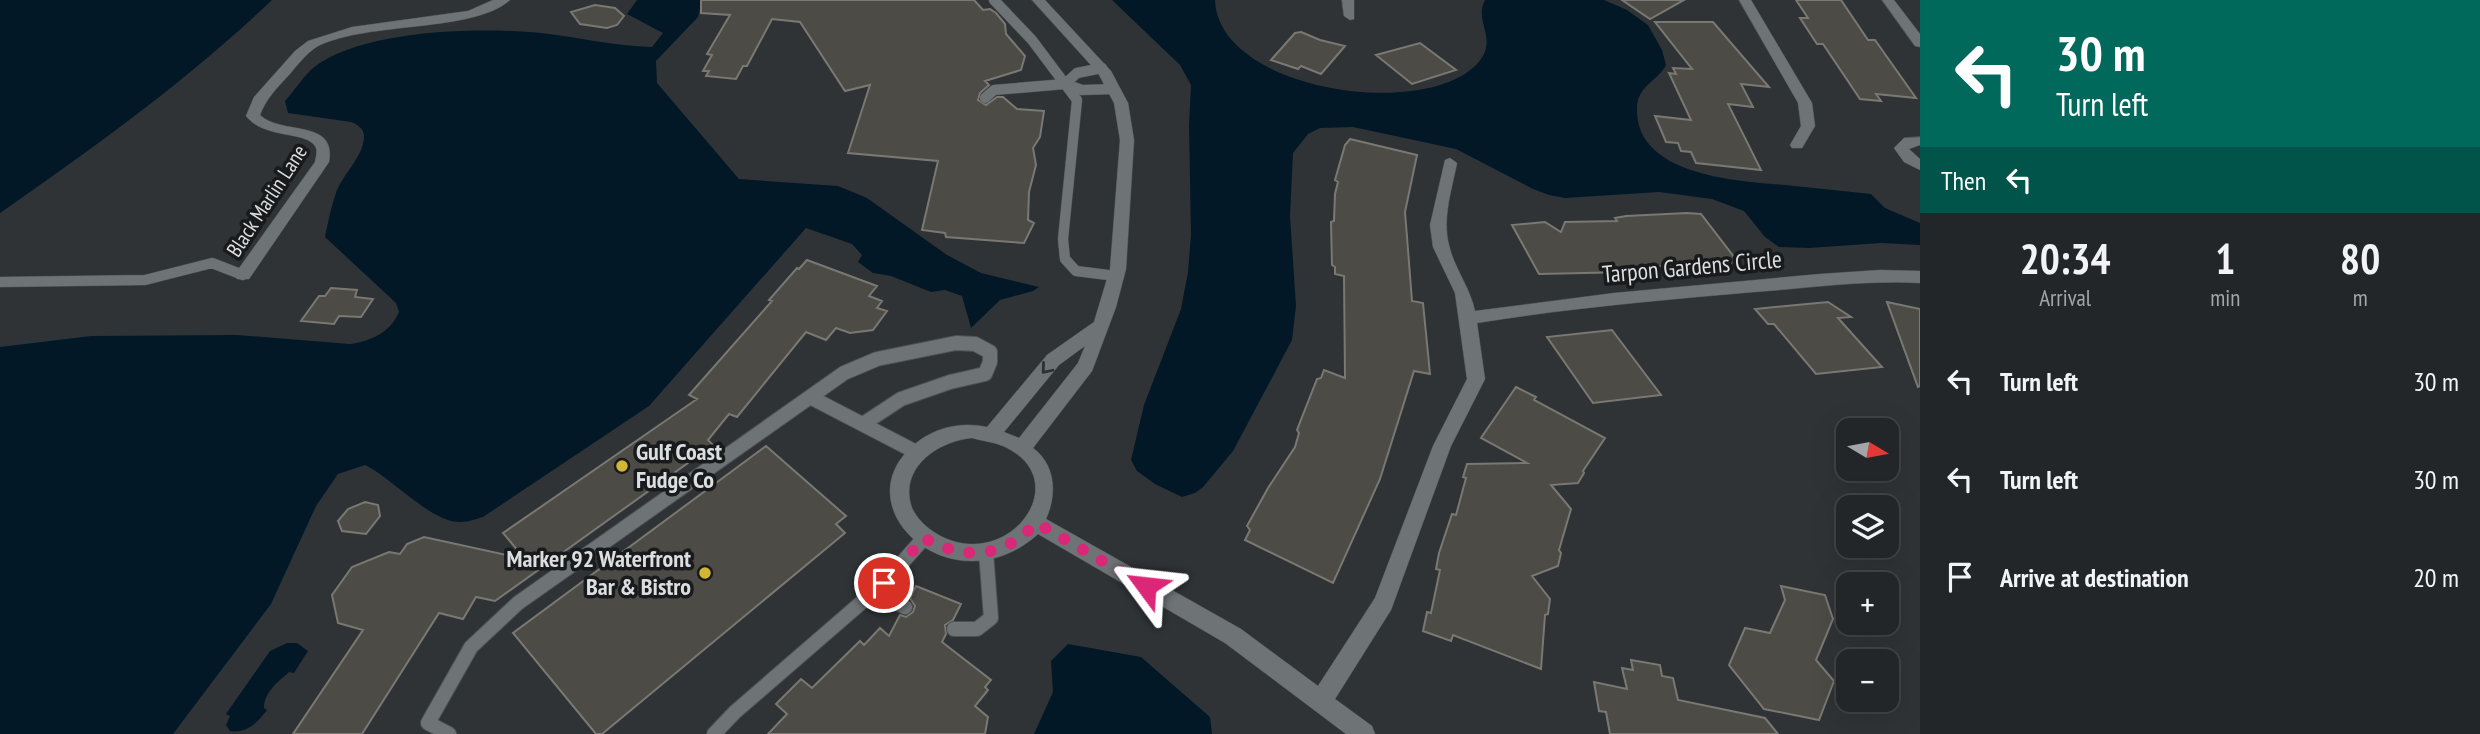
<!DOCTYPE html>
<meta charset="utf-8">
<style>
:root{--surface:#232628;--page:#2f3234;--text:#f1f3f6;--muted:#a3a5a8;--line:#404345}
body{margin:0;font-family:"PT Sans Narrow",sans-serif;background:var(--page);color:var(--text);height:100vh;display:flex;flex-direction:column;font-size:26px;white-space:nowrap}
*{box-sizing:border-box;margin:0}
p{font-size:23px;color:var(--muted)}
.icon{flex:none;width:38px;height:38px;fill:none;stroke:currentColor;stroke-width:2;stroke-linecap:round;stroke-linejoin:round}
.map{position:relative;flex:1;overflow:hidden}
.panel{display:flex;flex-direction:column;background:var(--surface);width:560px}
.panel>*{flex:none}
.hud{background:#00695c;color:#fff;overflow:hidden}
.needle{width:46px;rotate:100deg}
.fabs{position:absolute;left:1836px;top:418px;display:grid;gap:14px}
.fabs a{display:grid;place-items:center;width:63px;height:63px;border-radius:14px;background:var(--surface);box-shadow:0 7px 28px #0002,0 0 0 2px var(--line);font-size:35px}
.pin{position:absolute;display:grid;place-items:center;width:60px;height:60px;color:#fff;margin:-30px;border:4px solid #fff;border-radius:50%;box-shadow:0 2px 7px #0007}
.me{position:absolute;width:77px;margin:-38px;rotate:300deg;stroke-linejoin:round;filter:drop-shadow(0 0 5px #0008)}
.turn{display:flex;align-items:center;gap:24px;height:147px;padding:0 21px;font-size:32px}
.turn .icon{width:91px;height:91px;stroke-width:2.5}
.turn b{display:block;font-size:49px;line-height:60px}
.then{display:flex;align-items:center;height:66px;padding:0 21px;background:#0003;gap:14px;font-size:26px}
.eta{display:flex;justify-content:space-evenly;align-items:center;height:119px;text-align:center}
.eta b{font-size:42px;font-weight:600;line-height:49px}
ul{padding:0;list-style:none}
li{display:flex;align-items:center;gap:21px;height:98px;padding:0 21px}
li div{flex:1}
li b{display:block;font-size:26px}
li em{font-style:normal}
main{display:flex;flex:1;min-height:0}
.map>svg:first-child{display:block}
.water{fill:#021827}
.building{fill:#4c4b46;stroke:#797873;stroke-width:2}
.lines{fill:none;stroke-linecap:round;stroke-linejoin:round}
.service-far1-casing{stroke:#4e5254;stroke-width:11}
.service-casing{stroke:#4e5254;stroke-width:16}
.minor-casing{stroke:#4e5254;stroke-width:1}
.tertiary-casing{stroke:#4e5254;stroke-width:1}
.service-far1{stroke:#6e7376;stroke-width:10}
.service{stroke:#6e7376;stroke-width:14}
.minor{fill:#6e7376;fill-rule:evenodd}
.tertiary{fill:#6e7376;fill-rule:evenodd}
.oneway{stroke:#2e3032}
.route{stroke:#db2777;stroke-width:12;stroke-dasharray:0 21.6}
.poi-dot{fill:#d2b635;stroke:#181a1c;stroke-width:2.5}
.labels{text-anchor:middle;stroke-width:7;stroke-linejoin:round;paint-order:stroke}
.far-street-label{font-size:21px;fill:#dcdfe1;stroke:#181a1c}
.street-label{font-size:24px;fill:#dcdfe1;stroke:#181a1c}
.poi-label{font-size:24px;font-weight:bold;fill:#dcdfe1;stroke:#181a1c;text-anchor:start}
</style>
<main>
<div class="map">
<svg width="1920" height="734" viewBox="0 0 1920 734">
<rect width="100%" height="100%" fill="#2f3336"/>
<path class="water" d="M0 0H272C188 80 95 147 0 213Z
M637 0H702L698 17 656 61 657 83 739 179 838 186 867 198 947 255 981 273 1039 287 1033 291 1000 300 971 328 962 296 945 290 931 292 891 276 873 273 858 262 862 255 852 244 806 228 649 406 483 517C476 519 468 522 461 522 433 524 392 478 365 465L338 474 316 506 271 604 173 734H0V347L91 336 237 335 350 344C371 341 390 333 399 312L396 303 325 237C328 222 331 207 336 193 342 175 363 157 364 138 365 129 358 125 351 122L288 113 285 101C294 91 303 77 313 68 362 29 480 27 541 33 578 37 614 46 652 47L663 33 627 14Z
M1112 0H1215C1218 90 1423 121 1477 64 1500 39 1473 22 1485 0H1604L1627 10 1648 25 1662 50 1666 65C1658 81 1637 86 1637 108 1635 176 1738 181 1785 185 1814 188 1843 191 1871 194L1885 208 1920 223V245L1881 243 1809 248 1779 247 1765 237 1744 211 1712 199 1659 192 1565 198 1549 195 1533 189 1456 149 1353 127 1320 128 1308 134 1293 153 1290 216 1296 306 1292 340 1233 451 1203 487 1195 493 1182 497 1155 484 1137 471 1131 460 1144 405 1181 309 1188 272 1191 235 1189 125 1191 85 1180 65Z
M287 643H297L308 651 294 673 289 672C278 682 264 692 264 708L267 710C258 722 247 734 230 731L226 725 230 716 226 714 270 651Z
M1068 644 1141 657 1210 717 1212 734H1034L1053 692 1051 661Z"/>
<path class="building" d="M701 0H974L983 10 990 9 996 13 1005 24 1006 34 1025 56 1021 70 985 81 989 85 980 93 978 100 986 105 997 97H1003L1017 109 1044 111 1040 137 1033 148 1036 165 1029 192 1028 220 1034 223 1024 243 946 237 945 233 922 230 938 161 848 153 870 85 845 91 800 22 772 19 747 66H743L736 79 706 76 709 71H703L712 55 707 54 730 15 701 13Z
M1622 0H1684L1650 19Z
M1796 0H1841L1868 40H1875L1916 98 1876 94 1881 101 1860 99 1823 44H1817L1800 18H1808Z
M595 5 615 8 624 16 617 25 607 28 580 24 571 12Z
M1655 22H1713L1769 87 1741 84 1753 107 1728 104 1761 170 1696 163 1691 152 1681 151 1678 143 1666 142 1655 116 1691 120 1669 73 1676 74 1673 68 1692 69Z
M1301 32 1320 40 1345 46 1321 74 1301 66 1298 69 1271 60 1295 33Z
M1420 43 1456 70 1412 84 1376 55Z
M1350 139 1417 155 1405 212 1407 237 1412 301 1423 303 1430 374 1414 371 1380 479 1333 583 1245 540 1250 530 1247 526 1268 488 1295 447 1299 433 1297 430 1317 379 1321 378 1324 370 1345 378 1344 276 1335 274V267L1332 265 1331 222 1334 221 1335 194 1338 182 1335 180 1345 145Z
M1687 213 1701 214 1738 262 1628 268 1630 272 1539 274 1512 225 1545 222 1561 232 1565 222 1617 221 1615 218 1626 216Z
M807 260 877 286 869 296 882 301 877 308 887 311 873 330 850 333 836 328 826 340 806 332 737 417 729 414 708 440 713 445 495 601 476 597 463 619 439 613 362 734H293L363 630 338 623 332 595 352 567 389 552 400 554 407 544 424 537 525 559 503 533 697 399 689 395 772 301 769 300 797 268 799 269Z
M331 288 357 290 355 297 373 299 361 317 339 316 334 324 301 321 319 296H325Z
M1828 302 1851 317 1838 318 1882 367 1816 374 1774 324H1768L1755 309Z
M1887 302 1920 309V386L1918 387Z
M1612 330 1661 395 1593 403 1547 337Z
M1516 387 1536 397 1534 400 1605 438 1583 471 1584 473 1578 483 1551 485 1571 509 1559 550 1561 553 1558 566 1532 576 1550 599 1548 614 1545 615 1541 669 1453 635 1451 641 1423 631 1427 612 1431 613 1440 570 1436 569 1439 553 1452 514 1456 515 1466 478 1463 477 1467 464 1527 463 1481 438Z
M766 446 846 516 836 524 845 533 602 734H596L513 633Z
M365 502 378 505 380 516 366 534 342 531 338 521 348 509Z
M916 586 961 604 953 620 945 625 946 634 942 642 991 680 985 687 988 690 975 706 988 717 985 734H768L787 714 776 704 801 679 812 688 860 641 864 645 880 628 889 636 900 615 906 617 913 612 915 606 910 598Z
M1781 586 1825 595 1833 619 1816 660 1834 681 1819 720 1764 709 1729 665 1745 628 1770 633 1785 600Z
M1631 660 1660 665 1662 676 1673 678 1678 700 1765 718 1778 734H1610L1606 712 1599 711 1594 682 1627 689 1622 668 1633 670Z"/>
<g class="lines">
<g class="service-far1-casing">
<path id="service-far1" d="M994 0 1032 40 1077 100 1063 239 1065 259 1076 271 1116 276
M1102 68 1077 73 1065 84 1082 90 1114 89
M985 98 994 90 1065 84
M0 282 145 280 212 263 243 275"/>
</g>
<g class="service-casing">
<path id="service" d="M810 397 844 373 877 359 956 343 975 344 990 352V362L985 374 950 382 901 399 863 424
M875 591 905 607
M954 629H977L991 618 986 552
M449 734 428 723 471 647 518 603 810 397 916 452
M714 734 735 712 884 583 924 538"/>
</g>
<g class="minor-casing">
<path id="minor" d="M493 0H510C473 33 369 21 318 46 306 53 297 66 288 76 276 89 266 99 260 115 282 136 337 118 329 162L249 279H237L235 275 237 271 315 162C316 156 318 150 315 146 306 131 264 139 246 116L254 97 295 51 308 41 352 27 468 11Z
M1032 0H1045L1111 71 1128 103 1134 140 1126 269 1116 307 1092 371 1033 448C1056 465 1057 495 1046 519L1241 629 1318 686 1375 598 1433 446 1467 379 1455 293 1433 247 1430 225 1445 160 1450 158 1457 163C1452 189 1442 218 1449 245 1454 268 1470 287 1475 311L1614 293 1820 274 1880 270 1920 271V283C1864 280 1810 288 1754 292 1662 300 1569 308 1477 323L1485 379 1451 446 1391 610 1335 699 1372 726 1375 734H1346L1225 643 1038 534C952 612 834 503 920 440 940 426 964 422 987 427L1047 355 1094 322 1110 269 1120 140 1114 103 1098 73ZM1085 346 1078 363 1019 438 1004 432 1059 365ZM972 438C982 441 994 442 1003 446 1079 480 1007 575 937 534 927 528 917 519 912 508 898 468 938 441 972 438Z
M1342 0H1354V19L1350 20 1344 16Z
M1739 0H1751L1812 103 1815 126 1802 148H1792L1790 145 1801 126 1798 103Z
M1882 0H1894L1920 34V47L1915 46Z"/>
</g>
<g class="tertiary-casing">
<path id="tertiary" d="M1920 137V145L1909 149 1920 159V170L1904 162 1894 148 1904 138Z"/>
</g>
<use href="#service-far1" class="service-far1"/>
<use href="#service" class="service"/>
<use href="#minor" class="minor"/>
<use href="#tertiary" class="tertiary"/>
</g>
<defs><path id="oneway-chevron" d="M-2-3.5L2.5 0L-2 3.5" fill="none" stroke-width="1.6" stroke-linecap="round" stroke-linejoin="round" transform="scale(1.75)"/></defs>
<use class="oneway" href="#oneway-chevron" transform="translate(1046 369) rotate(130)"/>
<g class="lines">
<path class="route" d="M884 583 924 538C966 561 1003 558 1036 523L1146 586"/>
</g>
<g class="poi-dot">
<circle cx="622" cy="466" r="7"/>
<circle cx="705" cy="573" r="7"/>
</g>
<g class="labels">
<g class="far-street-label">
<text transform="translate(267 201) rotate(-57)" y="7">Black Marlin Lane</text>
</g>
<g class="street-label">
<text transform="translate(1692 267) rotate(-5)" y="8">Tarpon Gardens Circle</text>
</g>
<g class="poi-label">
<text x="636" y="460">Gulf Coast<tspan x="636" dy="28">Fudge Co</tspan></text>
<text x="691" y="567" text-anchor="end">Marker 92 Waterfront<tspan x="691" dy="28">Bar &amp; Bistro</tspan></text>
</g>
</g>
</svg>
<div class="fabs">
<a><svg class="needle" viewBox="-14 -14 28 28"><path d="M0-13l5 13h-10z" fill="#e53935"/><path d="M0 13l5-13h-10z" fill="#a3a5a8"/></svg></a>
<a><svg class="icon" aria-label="layers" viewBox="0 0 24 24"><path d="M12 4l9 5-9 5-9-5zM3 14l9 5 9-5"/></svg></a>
<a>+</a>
<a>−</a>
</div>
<div class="pin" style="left:884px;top:583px;background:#d93025"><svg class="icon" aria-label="arrive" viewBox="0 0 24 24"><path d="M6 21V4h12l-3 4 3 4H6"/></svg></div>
<svg class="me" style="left:1146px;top:586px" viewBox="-20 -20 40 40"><path d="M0-17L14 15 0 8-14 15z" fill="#db2777" stroke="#fff" stroke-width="4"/></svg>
</div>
<section class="panel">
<div class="hud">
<div class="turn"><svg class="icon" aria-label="left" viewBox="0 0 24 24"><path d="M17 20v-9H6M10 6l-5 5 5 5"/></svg><div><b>30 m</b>Turn left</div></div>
<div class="then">Then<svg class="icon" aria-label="left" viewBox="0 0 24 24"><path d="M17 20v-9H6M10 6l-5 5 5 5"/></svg></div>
</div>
<div class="eta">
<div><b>20:34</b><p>Arrival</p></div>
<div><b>1</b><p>min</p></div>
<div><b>80</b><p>m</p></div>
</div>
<ul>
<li><svg class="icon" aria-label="left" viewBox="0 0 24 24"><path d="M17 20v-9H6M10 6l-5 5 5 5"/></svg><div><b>Turn left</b></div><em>30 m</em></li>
<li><svg class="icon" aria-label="left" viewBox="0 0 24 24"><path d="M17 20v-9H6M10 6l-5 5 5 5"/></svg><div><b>Turn left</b></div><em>30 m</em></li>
<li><svg class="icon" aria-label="arrive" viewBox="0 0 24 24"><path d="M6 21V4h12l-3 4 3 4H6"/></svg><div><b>Arrive at destination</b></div><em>20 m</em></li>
</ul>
</section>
</main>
